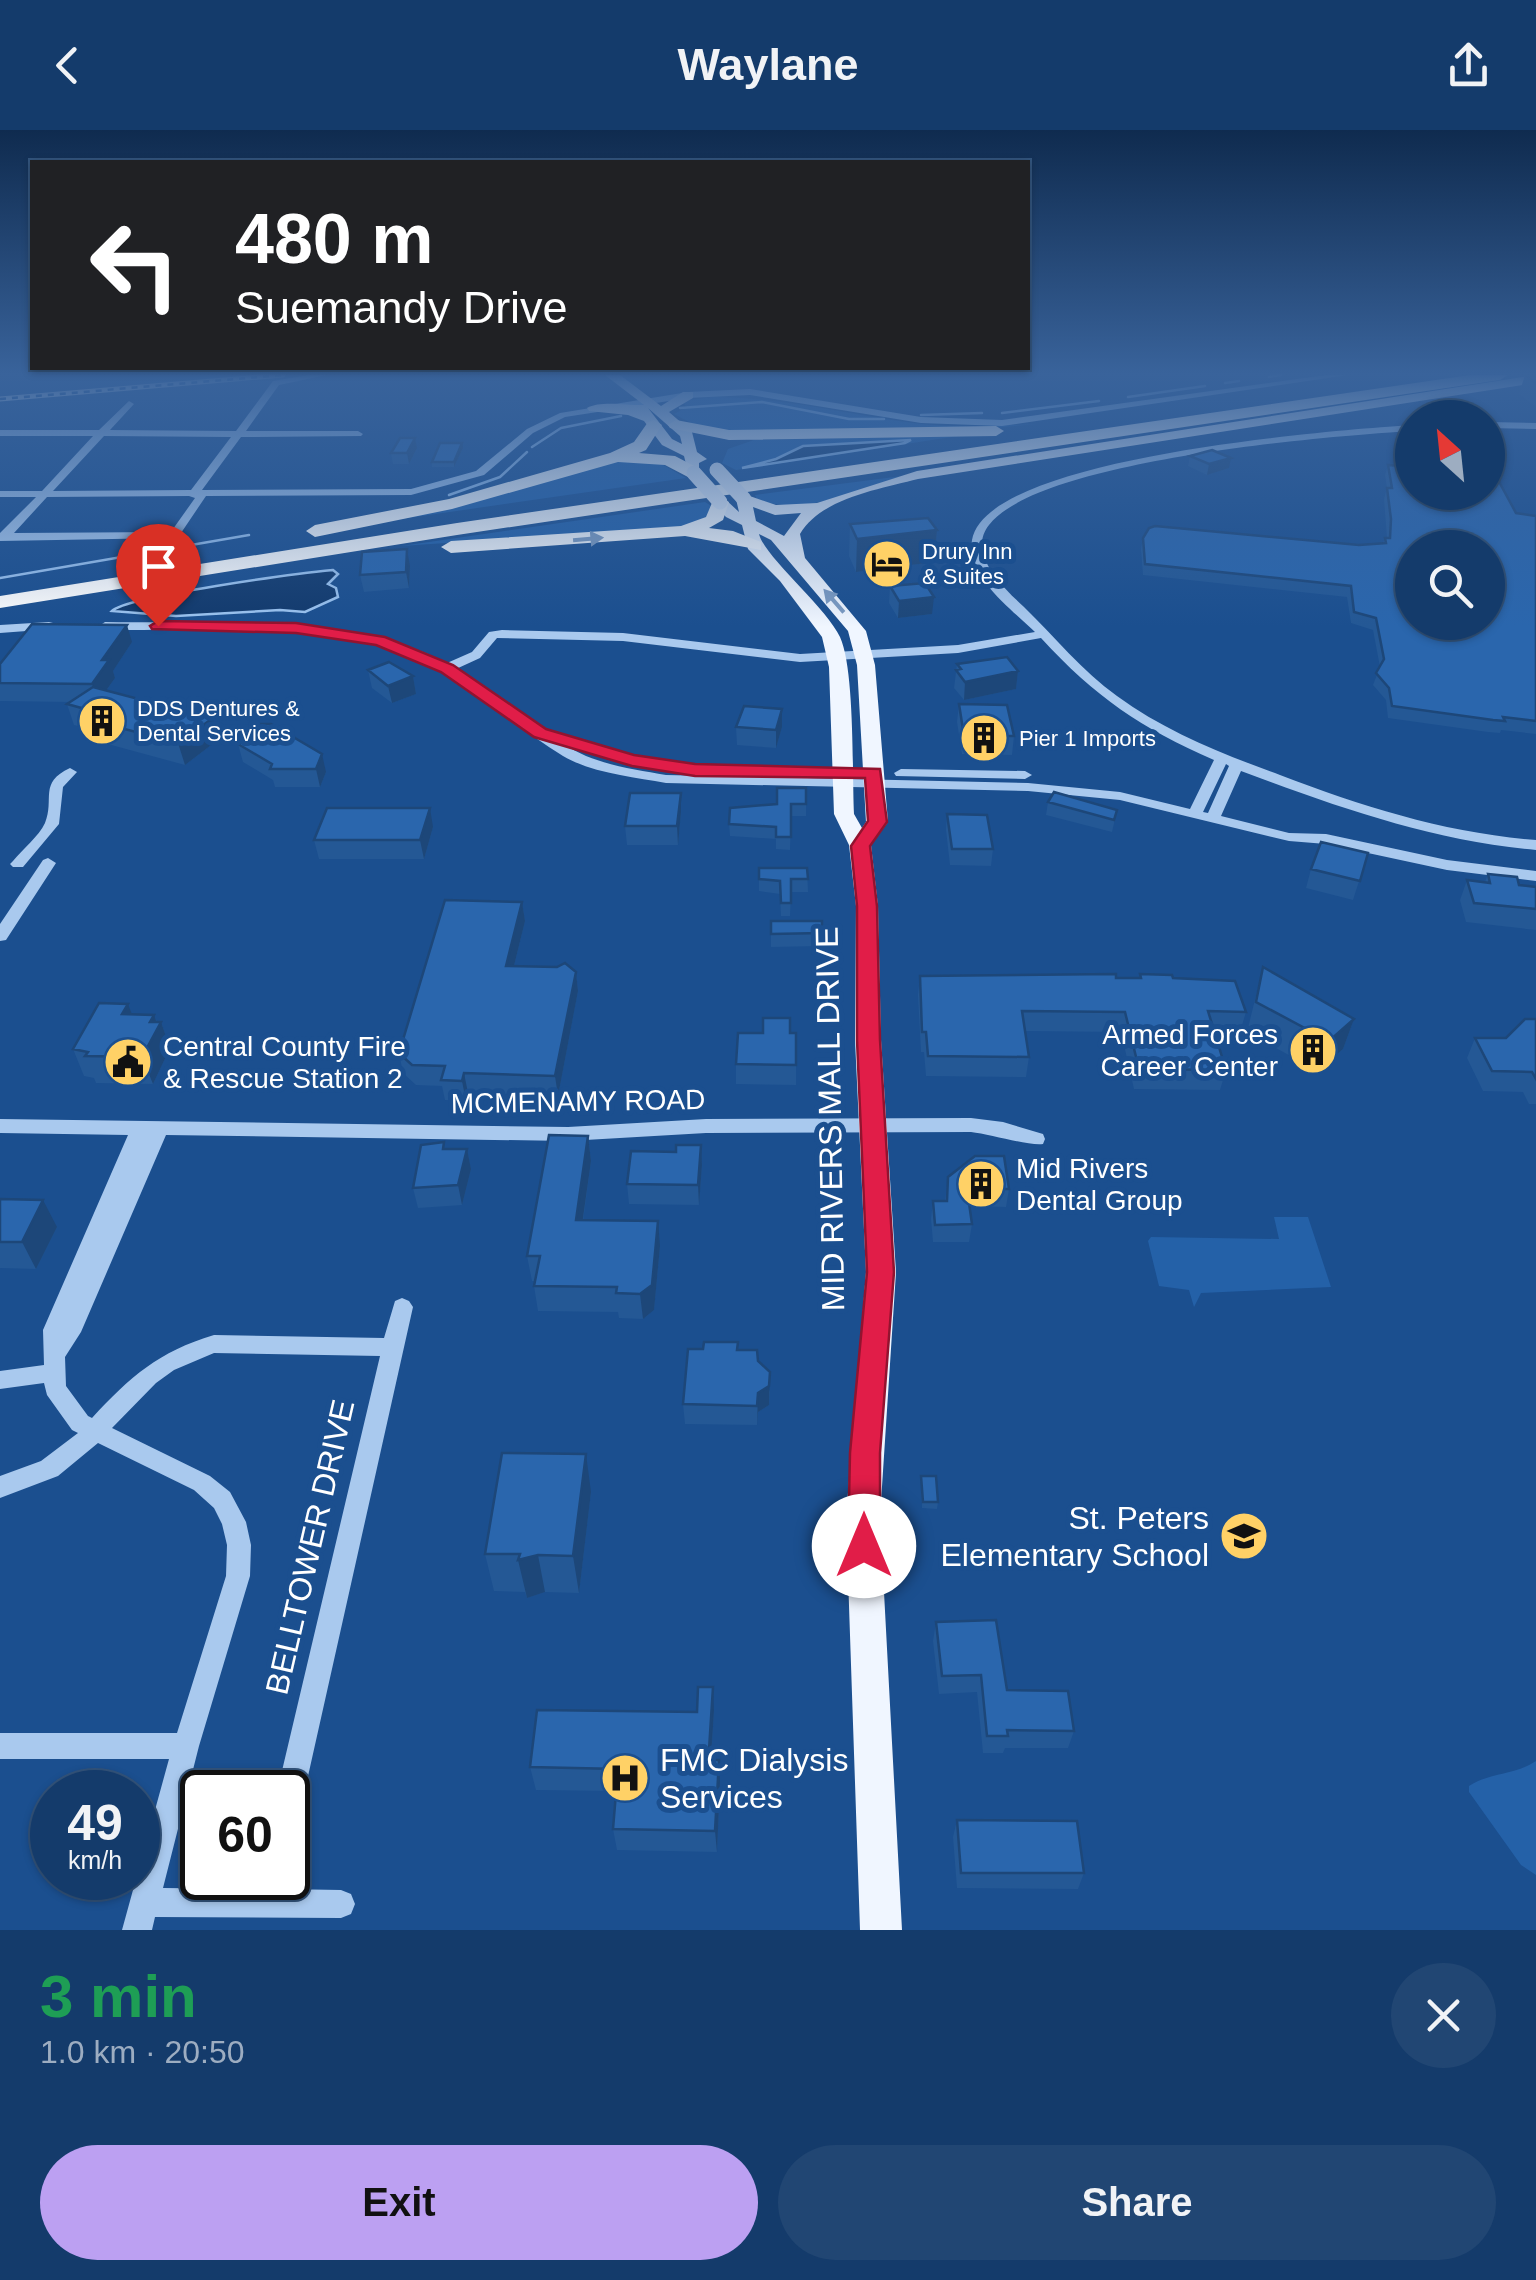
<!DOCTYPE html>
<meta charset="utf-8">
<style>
:root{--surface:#143b6b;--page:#214673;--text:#f1f3f6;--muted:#9dadc1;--line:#33557e;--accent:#bca0f2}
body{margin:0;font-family:Helvetica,sans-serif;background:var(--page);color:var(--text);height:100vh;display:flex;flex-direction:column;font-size:38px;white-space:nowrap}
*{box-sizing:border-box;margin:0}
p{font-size:32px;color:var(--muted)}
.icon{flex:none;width:55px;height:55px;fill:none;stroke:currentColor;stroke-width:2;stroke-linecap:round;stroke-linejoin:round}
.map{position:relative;height:1800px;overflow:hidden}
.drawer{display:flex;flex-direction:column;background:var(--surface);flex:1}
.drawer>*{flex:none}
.top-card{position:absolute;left:30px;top:30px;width:1000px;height:210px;border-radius:0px;box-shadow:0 2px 8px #0004,0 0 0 2px var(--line);background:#202124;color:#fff;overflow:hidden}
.needle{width:65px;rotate:333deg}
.tools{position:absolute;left:1395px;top:270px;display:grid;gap:20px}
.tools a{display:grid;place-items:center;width:110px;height:110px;border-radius:50%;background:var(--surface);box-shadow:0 2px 8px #0004,0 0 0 2px var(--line);font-size:50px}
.speed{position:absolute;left:30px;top:1640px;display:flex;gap:20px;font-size:50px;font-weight:700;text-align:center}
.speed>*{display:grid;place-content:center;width:130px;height:130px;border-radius:50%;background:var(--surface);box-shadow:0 2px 8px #0004,0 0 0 2px var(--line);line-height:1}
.speed small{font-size:25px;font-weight:400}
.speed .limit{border:5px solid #111;border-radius:15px;background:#fff;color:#111}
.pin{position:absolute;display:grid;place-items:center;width:85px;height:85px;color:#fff;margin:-102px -42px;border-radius:50% 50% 50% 0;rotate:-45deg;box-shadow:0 0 10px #0007}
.pin .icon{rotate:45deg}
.me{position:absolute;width:110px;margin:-55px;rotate:0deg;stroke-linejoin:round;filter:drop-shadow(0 0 8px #0008)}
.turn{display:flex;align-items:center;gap:35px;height:210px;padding:0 40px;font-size:45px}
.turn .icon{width:130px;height:130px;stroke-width:2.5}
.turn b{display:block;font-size:70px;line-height:85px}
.round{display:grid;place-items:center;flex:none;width:105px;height:105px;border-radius:52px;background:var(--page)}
.overview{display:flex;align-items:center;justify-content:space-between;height:170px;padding:0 40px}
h1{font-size:60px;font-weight:800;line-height:75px;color:#1e9e55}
.button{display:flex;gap:20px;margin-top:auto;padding:20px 40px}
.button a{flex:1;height:115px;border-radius:60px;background:var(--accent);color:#111;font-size:40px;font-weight:800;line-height:115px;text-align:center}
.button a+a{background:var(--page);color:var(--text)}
header{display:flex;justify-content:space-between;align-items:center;height:130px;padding:0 40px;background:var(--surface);font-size:45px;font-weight:800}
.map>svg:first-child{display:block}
.green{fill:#2461a8;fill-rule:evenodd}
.water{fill:#123a6d;stroke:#9cc4f0;stroke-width:2.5}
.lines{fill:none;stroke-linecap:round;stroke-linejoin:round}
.stream{stroke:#9cc4f0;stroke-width:2.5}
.minor{fill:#a9c9ee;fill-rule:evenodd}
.major{fill:#f0f6ff;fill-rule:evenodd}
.highway{fill:#fff;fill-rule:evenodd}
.rail-casing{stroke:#fff;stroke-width:5}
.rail{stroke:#1b4f8f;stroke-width:2.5;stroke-dasharray:6;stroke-linecap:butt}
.major-bridge{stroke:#f0f6ff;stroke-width:15}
.wall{fill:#245895}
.shaded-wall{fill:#1d4779}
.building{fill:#2a66ad;stroke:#1d4779;stroke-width:2.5;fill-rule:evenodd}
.oneway{fill:#829ec1}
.oneway2{fill:#7b9ac1}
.route{fill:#e11d48;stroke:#92132f;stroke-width:2.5}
.labels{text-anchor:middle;stroke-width:10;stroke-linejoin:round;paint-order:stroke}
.far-poi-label{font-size:22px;fill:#fff;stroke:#1b4f8f;text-anchor:start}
.poi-label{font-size:28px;fill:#fff;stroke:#1b4f8f;text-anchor:start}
.street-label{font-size:28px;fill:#fff;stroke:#1b4f8f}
.near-street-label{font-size:32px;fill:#fff;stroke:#1b4f8f}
.near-poi-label{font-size:32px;fill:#fff;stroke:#1b4f8f;text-anchor:end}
</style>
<header><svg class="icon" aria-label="back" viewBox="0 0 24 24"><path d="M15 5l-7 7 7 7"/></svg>Waylane<svg class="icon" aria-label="share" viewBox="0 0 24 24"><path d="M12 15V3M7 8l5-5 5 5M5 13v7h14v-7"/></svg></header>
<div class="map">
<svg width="1536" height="1800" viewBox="0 0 1536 1800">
<rect width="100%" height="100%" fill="#1b4f8f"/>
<path class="green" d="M712 267C781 267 845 284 913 293 954 298 996 296 1038 294L955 301 730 302 693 294 674 284 687 277 681 271Z
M958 306 736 340 722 333 728 319 754 310ZM911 311 905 313 766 332 803 316Z
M622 330 660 333 686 348 387 391Z
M902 346C853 361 808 386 757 370L755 365Z
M705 372 713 377V384L685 397 401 416Z
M1274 1087H1308L1331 1157 1201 1163 1194 1177 1189 1160 1159 1156 1148 1111 1151 1107 1279 1109Z
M1536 1631V1745L1521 1735 1469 1662V1656C1491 1642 1515 1645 1536 1631Z"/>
<path class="water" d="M911 310 905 313 742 338 776 329 803 316Z
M333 440 338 444 328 454 336 458 338 467 305 482 280 480 176 486 112 481C127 466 301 443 333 440Z"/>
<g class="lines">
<path class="stream" d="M1269 247 1281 245
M1225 253 1239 251
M1128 267 1205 256
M680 278 762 272 849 289H884
M1002 283 1099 271
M921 285 982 283
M532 317 561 298 621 286
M449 365 500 347 527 322
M0 448 249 405"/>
<path class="minor" d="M308 245H327L279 255 246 301H358L363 304 361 306 241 307 202 360 411 359 476 341 527 299 560 283 688 262 750 259 921 287 1002 290 1326 245H1348L1002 296 921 293 750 265 688 268 565 287 533 303 484 345 411 365 206 366 181 403 169 408 0 411V403L36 367H0V361H42L93 306H0V300H99L129 271 134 274 110 300 236 301 273 251ZM104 306 231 307 191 360 53 361ZM189 366 195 368 173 399 167 402 14 403 47 367Z
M1488 292 1536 293V299L1488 298Z
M1412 295V301C1327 306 1039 330 989 395 966 424 1005 459 1024 477 1055 507 1082 541 1117 566 1166 602 1223 624 1280 645 1364 677 1446 703 1536 710V720C1433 711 1337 677 1241 641L1221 686 1289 703 1326 704 1447 730 1536 741V751L1447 740 1326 714 1289 711 1120 670 1028 661 666 653C633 647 592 643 563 626 513 596 470 549 416 527 323 489 205 501 105 500L99 496 105 492C218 494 344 480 447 533L472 522 489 502 502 500 623 503 800 524 958 515 1035 502C1012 479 966 447 972 410 986 326 1338 300 1412 295ZM497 508 623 511 800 532 958 523 1041 508C1095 567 1141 598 1214 630L1190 679 1120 662 1028 653 666 645C632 639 593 634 564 614L614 630 695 644 702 640 695 636 617 622 560 604 554 607 456 539 480 528ZM1226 634 1229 636 1208 683 1203 682Z
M49 492 53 493V499L0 503V495Z
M70 638 77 642 63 657 59 694 23 737H13L10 734 13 731C22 720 39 706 45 693 55 669 38 653 70 638Z
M901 639 1025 641 1032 645 1025 649 896 646 894 643Z
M48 728 56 733 6 810 0 811V794L43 730Z
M971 988 1003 992 1043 1004 1045 1009 1043 1014C1028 1016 990 1004 971 1002L706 1003 568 1011 166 1005 81 1202 65 1227 66 1256 88 1286 92 1288C131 1246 158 1222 214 1205L384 1208 395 1171 402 1168 409 1171 413 1177 302 1673 298 1683 288 1687V1662H277L380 1226 214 1223 174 1240 156 1253 112 1298 210 1346 230 1362 246 1392 251 1415 250 1446 199 1616 163 1758 253 1759 256 1748H284L282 1759 341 1760 351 1764 355 1774 351 1784 341 1788 155 1787 152 1800H122L169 1629H0V1603H177L226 1446 227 1415 222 1394 214 1378 194 1360 98 1313 58 1346 0 1368V1346L41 1331 78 1303 72 1300 47 1265 44 1253 0 1259V1241L44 1235 43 1200 128 1005 0 1003V989L568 997 706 989Z"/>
<path class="major" d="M605 245H620L661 276 683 262H693V268L669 282 692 302 697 322 707 329 699 333V346H689L684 326 662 315 644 291 628 285 589 281 587 278C601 270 630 276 644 275ZM648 278 680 306 682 314 672 309Z
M1536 245V253L918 349C880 359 821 368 800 404L805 428 866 501 875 535 888 692 871 715 878 776 881 910 896 1142 880 1387 902 1800H860L846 1387 866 1142 855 910 856 776 849 715 834 684 829 537 822 507 780 451 748 419 742 395 726 387 712 372 725 369 739 382 736 369 744 364 776 375 817 373 917 341ZM753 377 775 385 801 383 784 406 756 391ZM759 404 771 410 848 501 857 535 866 692 862 698 854 684C852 643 855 540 840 507 826 477 764 426 759 404Z"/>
<path class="highway" d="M1470 245H1508L1500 250 457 405 0 478V466L457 393Z
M654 290 662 295 646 320 639 323 675 326 700 339V347H688L665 335 618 332 452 379 315 407 306 401 315 395 449 369 610 323 634 312 648 292Z
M676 290 729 300 996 296 1004 301 996 306 729 310 670 298 668 295Z
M720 367 729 372 723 390 709 398 733 401 761 412V420L685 406 451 423 441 417 451 411 681 396 706 387 714 368Z"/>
<g class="rail-casing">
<path id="rail" d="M0 269 283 245"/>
</g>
<use href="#rail" class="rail"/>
<path class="major-bridge" d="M717 340 744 369
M694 343 720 372"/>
</g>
<path class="wall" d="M1525 245H1536V277L1519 264Z
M417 318 409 334H393L391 323Z
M463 318 454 337H432V332Z
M1190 326 1229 338 1207 345 1188 336Z
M1388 335 1516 383 1536 386V604L1501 600 1500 603 1488 602 1388 588 1386 570 1373 555 1380 537 1373 500 1351 493 1347 467 1143 445 1141 419 1143 408 1359 415 1383 413 1385 408H1387L1384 369 1387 358 1385 345Z
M850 394 937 400 934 432 856 442 849 426Z
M410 436 409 458 364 462 360 445Z
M890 456 932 484 898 488 889 473Z
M132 512 113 541 115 548 106 561 176 579 206 581 208 586 213 588 219 609 185 635 93 610 90 599 74 595 67 574 70 572 0 571V534Z
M957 534 1018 541 1016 559 964 570 954 558Z
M368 540 413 546 416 564 392 573 372 558Z
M959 574 1014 606 1012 625 962 624 957 592Z
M736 597H782L776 618 737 615Z
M238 614 326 642 320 657H275L273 650 243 632Z
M806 658V686H791L790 720 776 719V709L730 706 729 694 777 674Z
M681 663V682L678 715H627L625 696Z
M1048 672 1117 680 1112 702 1046 685Z
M947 684 993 719 991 736 950 735 946 700Z
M433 697 424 729H319L314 710Z
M1368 723 1353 770 1306 758 1311 739Z
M807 738 808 762H791L790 786H781L780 764 759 761V749Z
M1488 744 1519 755 1536 757V800L1466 792 1460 770 1467 750 1485 752Z
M522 772 525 791 514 836 576 842 578 861 558 966 468 963 466 971 445 970 442 956 416 955 403 943 399 923Z
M771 791H822V816L771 817Z
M1263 837 1354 889 1343 919 1318 941 1247 902Z
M1140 844 1173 848 1246 882 1240 902 1214 901 1226 940 1220 960 1134 959 1121 902 1025 901 1029 927 1026 947 926 946 924 922H921L918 865 920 846 1140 848Z
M128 874 131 884 161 892 170 918 153 954 96 953 94 948 84 946 73 919Z
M1536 889V974H1529L1523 962 1483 961 1467 928 1475 908H1506Z
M790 903H796V955L736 954V934Z
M588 1006 591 1031 583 1091 660 1116 654 1180 643 1189 619 1188 618 1182 538 1181 534 1156 535 1151H532L527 1126Z
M701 1015 702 1035 699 1075 629 1074 627 1054 676 1022Z
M446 1019H467L471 1039 462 1075 418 1078 413 1058Z
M948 1047 1009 1059 1006 1077 969 1076 972 1094 969 1112H933L931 1089 933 1071H945Z
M0 1069 57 1097 36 1139 0 1138Z
M738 1220 758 1231 770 1262 769 1275 758 1282 757 1295 685 1294 683 1274Z
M921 1346 938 1372 937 1379 922 1378Z
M591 1362 579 1463 545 1462 527 1468 525 1462 494 1461 485 1424Z
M936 1492 1007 1560 1074 1601 1068 1618H1005L1003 1623H983L977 1562 939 1564 933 1511Z
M714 1581 711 1630 720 1653 717 1722 617 1720 613 1699 616 1661 536 1660 530 1637 697 1582Z
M957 1690 1084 1743 1078 1759 957 1758 953 1707Z"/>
<path class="shaded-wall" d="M415 308 417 318 409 334 407 323Z
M462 313 463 318 454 337V332Z
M1231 328 1229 338 1207 345 1209 334Z
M937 400 934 432 856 442 857 409Z
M407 419 410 436 409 458 406 442Z
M934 467 932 484 898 488 899 471Z
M127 495 132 512 113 541 115 548 98 572 92 554 102 530Z
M1018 541 1016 559 964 570 965 552Z
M413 546 416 564 392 573 388 556Z
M782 579V597L776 618V600Z
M206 581 209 591 213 588 219 609 185 635 178 613 201 585Z
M322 624 326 642 320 657 316 639Z
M681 663V682L678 715 677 696Z
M430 678 433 697 424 729 420 710Z
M522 772 525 791 509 856 506 836Z
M576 842 578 861 558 966 555 946Z
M128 874 138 900 122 884Z
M154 885 158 897 161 892 170 918 153 954 142 927 150 892Z
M1354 889 1343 919 1318 941 1329 911Z
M464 943 468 963 466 971 462 951Z
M588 1006 591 1031 579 1116 576 1090Z
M701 1015 702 1035 699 1075 698 1055Z
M467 1019 471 1039 462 1075 458 1055Z
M43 1070 57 1097 36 1139 22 1112Z
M658 1091 660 1116 654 1180 643 1189 640 1164Z
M770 1242 769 1275 758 1282 757 1295 758 1263Z
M586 1324 591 1362 579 1463 573 1426Z
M538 1425 545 1462 527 1468 518 1430Z
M713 1557 714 1581 710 1643 709 1620Z
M719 1630 720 1653 717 1722 715 1701Z"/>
<path class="building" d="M1525 245H1536V253Z
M400 308H415L407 323H391Z
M440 313H462L454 332H432Z
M1212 320 1231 328 1209 334 1190 326Z
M1388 335 1412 337V362H1488V347L1497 348 1516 383 1536 386V591L1503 587 1505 591 1493 590 1392 576 1389 558 1376 543 1384 529 1376 488 1354 482 1351 456 1145 434 1143 408 1149 398 1155 396 1359 415 1386 413 1385 408H1390L1391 389 1387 358H1392ZM1412 418H1488V492H1412Z
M928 388 937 400 857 409 850 394Z
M407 419 406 442 360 445 362 422Z
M925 453 934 467 899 471 890 456Z
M32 494 127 495 102 530H109L92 554 0 553V534Z
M1007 527 1018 541 965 552 956 540 961 539 957 534Z
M389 532 413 546 388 556 368 540Z
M93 557 176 579 181 575 206 581 201 585 213 588 178 613 86 589 96 582 67 574Z
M959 574 1007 575 1014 606H964Z
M744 576 782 579 776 600 736 597Z
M257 594H271L322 624 316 639H270L272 634 238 614 251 608Z
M777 658H806V674H791V707H776V697L729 694 730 678 777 674Z
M1054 662 1117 680 1114 690 1048 672Z
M630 663H681L677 696H625Z
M327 678H430L420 710H314Z
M947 684 987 685 993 719H952Z
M1321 712 1368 723 1360 751 1311 739Z
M759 738H807L808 749H791V773H781L780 751 759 749Z
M1488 744 1517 747 1519 755 1536 757V779L1474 773 1467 750 1490 753Z
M445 770 522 772 506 836 557 837 565 833 576 842 555 946 464 943 462 951 441 950 445 936 412 935 399 923Z
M771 791H822V803L771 804Z
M1263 837 1354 889 1329 911 1256 872Z
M1116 844V848H1141L1140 844 1172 845 1173 848 1235 851 1246 882 1208 881 1226 940 1139 939 1125 882 1022 881 1029 927 928 926 926 902H922L920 846Z
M99 873 128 874 122 884 154 885 150 892H161L142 927 85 926 88 922 73 919Z
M763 888H790V903H796V935L736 934 738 903H763Z
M1525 889H1536V949L1532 942 1492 941 1475 908H1506Z
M549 1005 588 1006 576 1090 658 1091 652 1155 640 1164 616 1163 617 1157 534 1156 540 1126H527Z
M444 1012 443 1019H467L458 1055 413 1058 421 1015Z
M676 1015H701L698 1055 627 1054 631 1021 676 1022Z
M975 1026H1004L1009 1059H967L972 1094 935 1095 933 1071H947L948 1047Z
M0 1069 43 1070 22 1112H0Z
M704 1212H738L737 1220H757L758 1231 770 1242 769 1256 758 1263 757 1276 683 1274 688 1219H703Z
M502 1323 586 1324 573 1426 538 1425 518 1430 520 1424H485Z
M921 1346H936L938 1372H923Z
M996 1490 1007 1560 1068 1561 1074 1601 1007 1600 1008 1606H987L981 1545 942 1546 936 1492Z
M698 1557H713L709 1620 711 1630H719L715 1701 613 1699 618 1639 530 1637 537 1580 697 1582Z
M957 1690 1077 1691 1084 1743H961Z"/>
<defs><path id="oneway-solid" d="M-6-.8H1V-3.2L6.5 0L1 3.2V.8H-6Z" transform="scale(2.5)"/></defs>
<use class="oneway" href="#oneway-solid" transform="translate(588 409) rotate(-5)"/>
<use class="oneway2" href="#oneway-solid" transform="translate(834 471) rotate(-131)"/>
<linearGradient id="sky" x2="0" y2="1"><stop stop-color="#0f2b4f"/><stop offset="0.49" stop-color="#39639b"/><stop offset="1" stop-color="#39639b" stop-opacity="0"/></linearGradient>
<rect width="1536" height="497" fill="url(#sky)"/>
<path class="route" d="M158 491 296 493 385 507 453 535 546 599 634 625 695 634 880 639 887 692 870 716 877 776 880 910 894 1142 880 1323V1416L875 1426 864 1430 853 1426 848 1416 850 1323 867 1142 857 910V776L851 716 868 691 865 648 695 646 632 636 534 607 441 542 376 515 296 503 152 499 150 496Z"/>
<defs>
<g id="hotel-disc" transform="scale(2.5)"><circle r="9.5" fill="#ffd166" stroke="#1b4f8f"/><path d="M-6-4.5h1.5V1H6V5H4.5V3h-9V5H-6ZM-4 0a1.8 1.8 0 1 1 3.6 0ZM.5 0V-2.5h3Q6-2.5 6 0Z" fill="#111"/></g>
<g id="building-disc" transform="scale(2.5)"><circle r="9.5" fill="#ffd166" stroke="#1b4f8f"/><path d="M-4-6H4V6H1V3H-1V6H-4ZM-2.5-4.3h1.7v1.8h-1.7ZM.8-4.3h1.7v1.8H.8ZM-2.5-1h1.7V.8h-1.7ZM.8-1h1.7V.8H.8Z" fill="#111"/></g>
<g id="civic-disc" transform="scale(2.5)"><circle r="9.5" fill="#ffd166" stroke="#1b4f8f"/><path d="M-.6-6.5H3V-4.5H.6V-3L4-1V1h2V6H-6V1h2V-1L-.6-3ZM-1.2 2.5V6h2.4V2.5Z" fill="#111"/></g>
<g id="school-disc" transform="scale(2.5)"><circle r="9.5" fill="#ffd166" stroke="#1b4f8f"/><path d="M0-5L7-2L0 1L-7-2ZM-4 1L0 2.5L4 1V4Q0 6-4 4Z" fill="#111"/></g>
<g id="hospital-disc" transform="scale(2.5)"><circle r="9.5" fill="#ffd166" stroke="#1b4f8f"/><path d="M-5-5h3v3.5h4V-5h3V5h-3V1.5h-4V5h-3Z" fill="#111"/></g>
</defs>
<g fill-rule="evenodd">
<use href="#hotel-disc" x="887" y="434"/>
<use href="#building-disc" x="102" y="591"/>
<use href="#building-disc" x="984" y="608"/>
<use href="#building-disc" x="1313" y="920"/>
<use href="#civic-disc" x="128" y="932"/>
<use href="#building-disc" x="981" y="1054"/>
<use href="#school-disc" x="1244" y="1406"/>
<use href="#hospital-disc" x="625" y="1648"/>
</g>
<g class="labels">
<g class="far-poi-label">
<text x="922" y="429">Drury Inn<tspan x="922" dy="25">&amp; Suites</tspan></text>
<text x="137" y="586">DDS Dentures &amp;<tspan x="137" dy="25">Dental Services</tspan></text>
<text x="1019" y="616">Pier 1 Imports</text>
</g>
<g class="poi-label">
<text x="1278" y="914" text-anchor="end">Armed Forces<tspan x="1278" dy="32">Career Center</tspan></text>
<text x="163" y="926">Central County Fire<tspan x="163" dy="32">&amp; Rescue Station 2</tspan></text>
<text x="1016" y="1048">Mid Rivers<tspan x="1016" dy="32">Dental Group</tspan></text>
</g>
<g class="street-label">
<text transform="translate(578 971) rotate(-1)" y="10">MCMENAMY ROAD</text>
</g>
<g class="near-street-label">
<text transform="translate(830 989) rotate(-91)" y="11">MID RIVERS MALL DRIVE</text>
<text transform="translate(310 1417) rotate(-77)" y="11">BELLTOWER DRIVE</text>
</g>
<g class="near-poi-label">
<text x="1209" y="1399">St. Peters<tspan x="1209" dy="37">Elementary School</tspan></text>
<text x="660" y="1641" text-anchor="start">FMC Dialysis<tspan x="660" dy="37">Services</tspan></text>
</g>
</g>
</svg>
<div class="tools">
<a><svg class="needle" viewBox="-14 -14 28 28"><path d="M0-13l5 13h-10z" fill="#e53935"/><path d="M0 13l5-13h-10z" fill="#9dadc1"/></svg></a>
<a><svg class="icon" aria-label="search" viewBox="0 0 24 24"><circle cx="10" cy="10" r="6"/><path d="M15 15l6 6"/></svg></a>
</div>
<div class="speed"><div>49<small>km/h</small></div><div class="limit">60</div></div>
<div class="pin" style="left:158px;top:496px;background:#d93025"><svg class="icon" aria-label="arrive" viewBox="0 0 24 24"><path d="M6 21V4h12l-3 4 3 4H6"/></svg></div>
<svg class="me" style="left:864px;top:1416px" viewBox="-20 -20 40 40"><circle r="19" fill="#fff"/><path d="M0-13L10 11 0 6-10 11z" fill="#e11d48"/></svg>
<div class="top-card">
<div class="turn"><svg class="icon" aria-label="left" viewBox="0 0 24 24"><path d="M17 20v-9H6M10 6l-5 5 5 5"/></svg><div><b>480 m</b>Suemandy Drive</div></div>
</div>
</div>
<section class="drawer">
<div class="overview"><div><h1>3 min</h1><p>1.0 km · 20:50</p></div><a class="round"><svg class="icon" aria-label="close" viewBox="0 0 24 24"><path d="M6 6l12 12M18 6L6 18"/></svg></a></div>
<div class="button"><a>Exit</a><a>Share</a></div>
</section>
